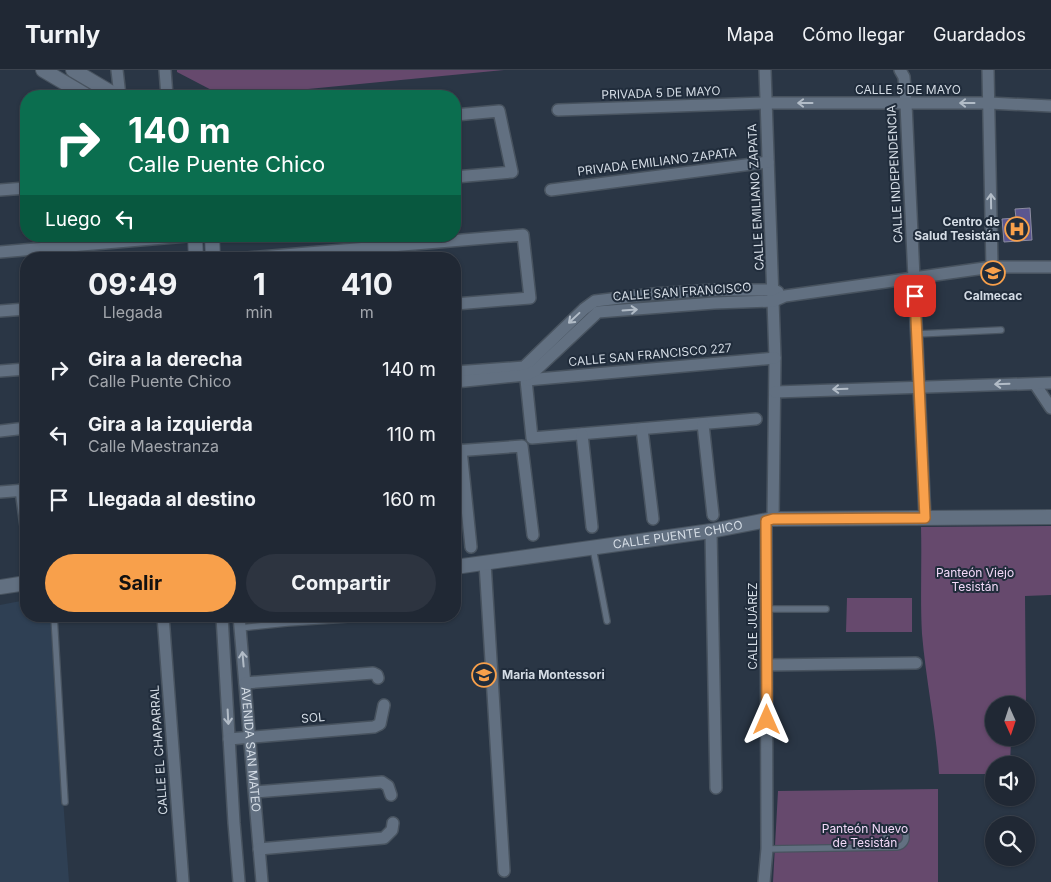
<!DOCTYPE html>
<html lang="es">
<meta charset="utf-8">
<style>
:root{--surface:#202834;--page:#2d3440;--text:#f1f3f6;--muted:#a2a6ac;--line:#3d444f;--accent:#f8a04b}
body{margin:0;font-family:Inter,sans-serif;background:var(--page);color:var(--text);height:100vh;display:flex;flex-direction:column;font-size:19px;white-space:nowrap}
*{box-sizing:border-box;margin:0}
p{font-size:16px;color:var(--muted)}
.icon{flex:none;width:28px;height:28px;fill:none;stroke:currentColor;stroke-width:2;stroke-linecap:round;stroke-linejoin:round}
.map{position:relative;flex:1;overflow:hidden}
.details{position:absolute;left:20px;top:182px;width:441px;height:370px;display:flex;flex-direction:column;background:var(--surface);border-radius:20px;box-shadow:0 1px 4px #0004,0 0 0 1px var(--line)}
.details>*{flex:none}
.top-card{position:absolute;left:20px;top:20px;width:441px;height:152px;border-radius:20px;box-shadow:0 1px 4px #0004,0 0 0 1px var(--line);background:#0b6e4f;color:#fff;overflow:hidden}
.needle{width:32px;rotate:177deg}
.fabs{position:absolute;left:985px;top:626px;display:grid;gap:10px}
.fabs a{display:grid;place-items:center;width:50px;height:50px;border-radius:50%;background:var(--surface);box-shadow:0 1px 4px #0004,0 0 0 1px var(--line);font-size:25px}
.pin{position:absolute;display:grid;place-items:center;width:42px;height:42px;color:#fff;margin:-21px;border-radius:10px;box-shadow:0 2px 8px #0006}
.me{position:absolute;width:55px;margin:-28px;rotate:0deg;stroke-linejoin:round;filter:drop-shadow(0 0 4px #0008)}
.turn{display:flex;align-items:center;gap:18px;height:105px;padding:0 25px;font-size:22px}
.turn .icon{width:65px;height:65px;stroke-width:2.5}
.turn b{display:block;font-size:35px;line-height:42px}
.then{display:flex;align-items:center;height:48px;padding:0 25px;background:#0003;gap:10px;font-size:19px}
.eta{display:flex;justify-content:space-evenly;align-items:center;height:85px;text-align:center}
.eta b{font-size:30px;font-weight:700;line-height:35px}
.cta{display:flex;gap:10px;margin-top:auto;padding:10px 25px}
.cta a{flex:1;height:58px;border-radius:30px;background:var(--accent);color:#111;font-size:20px;font-weight:700;line-height:58px;text-align:center}
.cta a+a{background:var(--page);color:var(--text)}
ul{padding:0;list-style:none}
li{display:flex;align-items:center;gap:15px;height:65px;padding:0 25px}
li div{flex:1}
li b{display:block;font-size:19px}
li em{font-style:normal}
header{display:flex;align-items:center;gap:30px;box-sizing:border-box;height:70px;padding:0 25px;background:var(--surface);border-bottom:1px solid var(--line)}
header strong{font-size:24px}
nav{display:flex;gap:28px;margin-inline-start:auto;font-size:18px}
.map>svg:first-child{display:block}
.built{fill:#2f4054}
.green{fill:#66496d}
.building{fill:#5b5690;stroke:#8c8ca1}
.lines{fill:none;stroke-linecap:round;stroke-linejoin:round}
.service-casing{stroke:#48535f;stroke-width:8}
.minor-casing{stroke:#48535f;stroke-width:14}
.tertiary-casing{stroke:#48535f;stroke-width:16}
.secondary-casing{stroke:#48535f;stroke-width:16}
.service{stroke:#627081;stroke-width:5.5}
.minor{stroke:#627081;stroke-width:11}
.tertiary{stroke:#627081;stroke-width:14}
.secondary{stroke:#627081;stroke-width:14}
.oneway{stroke:#b2bcc7}
.route-casing{stroke:#a16831;stroke-width:12}
.route{stroke:#f8a04b;stroke-width:9}
.labels{text-anchor:middle;stroke-width:4;stroke-linejoin:round;paint-order:stroke}
.street-label{font-size:12px;fill:#d4dce5;stroke:#202c3b}
.poi-label{font-size:12px;font-weight:bold;fill:#d4dce5;stroke:#202c3b;text-anchor:end}
.park-label{font-size:12px;fill:#f2d9f8;stroke:#202c3b}
</style>
<header>
<strong>Turnly</strong>
<nav><a>Mapa</a><a>Cómo llegar</a><a>Guardados</a></nav>
</header>
<div class="map">
<svg width="1051" height="812" viewBox="0 0 1051 812">
<rect width="100%" height="100%" fill="#2a3645"/>
<path class="built" d="M26 530V546H50L69 812H0V535Z"/>
<path class="green" d="M177 0H504L235 26H223L177 2Z
M1051 456V525L1025 526 1026 635H994V668H1026V670L1011 671 1010 695H994V704H939C936 657 926 611 922 564 920 529 922 492 921 457Z
M847 528H912V562H846Z
M938 719V812H773L778 721Z"/>
<path class="building" d="M1030 138 1032 170 1004 172 1002 149 1016 148 1015 139Z"/>
<g class="lines">
<g class="service-casing">
<path id="service" d="M917 264 1001 260
M593 478 607 551
M767 539H826
M54 546 65 732
M286 546 287 553 348 549V546
M240 558 287 553
M886 767a10 10 0 1 1 20 0a10 10 0 1 1-20 0Z
M767 779 894 777"/>
</g>
<g class="minor-casing">
<g id="minor">
<path d="M117 0 120 26"/>
<path d="M165 0 167 26"/>
<path d="M765 0 775 288 773 449"/>
<path d="M900 0 904 7 906 34 925 448"/>
<path d="M988 0 992 197"/>
<path d="M558 40 765 33H989L1051 36"/>
<path d="M455 45 499 41 512 102 455 107"/>
<path d="M0 120 26 118"/>
<path d="M551 120 768 92"/>
<path d="M0 182 187 166"/>
<path d="M236 189 523 165 530 228 455 234"/>
<path d="M0 241 26 239"/>
<path d="M525 300 532 368 756 349"/>
<path d="M0 301 26 299"/>
<path d="M455 302 524 297 584 239 595 231 653 224 713 220H774L778 222"/>
<path d="M527 310 775 288"/>
<path d="M455 312 526 305 535 301 598 242 714 233 774 231 785 226 992 197H1051"/>
<path d="M1035 314 1051 338"/>
<path d="M775 322 1051 313"/>
<path d="M703 354 713 445"/>
<path d="M642 359 653 449"/>
<path d="M0 361 26 358"/>
<path d="M582 364 592 457"/>
<path d="M461 380 471 477"/>
<path d="M455 381 522 376 533 465"/>
<path d="M21 420 26 456"/>
<path d="M0 422 26 420"/>
<path d="M711 461 716 718"/>
<path d="M485 493 504 801"/>
<path d="M163 546 183 812"/>
<path d="M222 546 234 753 239 812"/>
<path id="s1" d="M239 546 262 812"/>
<path d="M767 595 916 593"/>
<path d="M245 613 373 603 377 605 378 608"/>
<path d="M229 669 374 657 380 654 384 635"/>
<path d="M255 722 382 712 388 716 391 725"/>
<path d="M259 779 384 768 392 760 393 753"/>
<path d="M764 812 767 779 766 451"/>
</g>
</g>
<g class="tertiary-casing">
<path id="tertiary" d="M43 0 87 26
M73 0 117 26
M195 166 196 189
M212 166 213 189"/>
</g>
<g class="secondary-casing">
<g id="secondary">
<path id="s2" d="M455 497 711 461 773 449 1051 447"/>
<path d="M0 517 26 513"/>
</g>
</g>
<use href="#service" class="service"/>
<use href="#minor" class="minor"/>
<use href="#tertiary" class="tertiary"/>
<use href="#secondary" class="secondary"/>
</g>
<defs><path id="oneway-shaft" d="M-6 0H5M1.5-3L5.5 0L1.5 3" fill="none" stroke-width="1.6" stroke-linecap="round" stroke-linejoin="round" transform="scale(1.25)"/></defs>
<g class="oneway">
<use href="#oneway-shaft" transform="translate(805 33) rotate(-180)"/>
<use href="#oneway-shaft" transform="translate(967 33) rotate(180)"/>
<use href="#oneway-shaft" transform="translate(991 131) rotate(-91)"/>
<use href="#oneway-shaft" transform="translate(630 240) rotate(-4)"/>
<use href="#oneway-shaft" transform="translate(574 248) rotate(137)"/>
<use href="#oneway-shaft" transform="translate(1002 314) rotate(178)"/>
<use href="#oneway-shaft" transform="translate(840 319) rotate(178)"/>
<use href="#oneway-shaft" transform="translate(243 589) rotate(-95)"/>
<use href="#oneway-shaft" transform="translate(228 647) rotate(87)"/>
</g>
<g class="lines">
<g class="route-casing">
<path id="route" d="M767 650 766 451 773 449 925 448 915 226"/>
</g>
<use href="#route" class="route"/>
</g>
<defs>
<g id="hospital-ring" transform="scale(1.25)"><circle r="9.5" fill="#202c3b" stroke="#f8a04b" stroke-width="1.5"/><path d="M-5-5h3v3.5h4V-5h3V5h-3V1.5h-4V5h-3Z" fill="#f8a04b"/></g>
<g id="school-ring" transform="scale(1.25)"><circle r="9.5" fill="#202c3b" stroke="#f8a04b" stroke-width="1.5"/><path d="M0-5L7-2L0 1L-7-2ZM-4 1L0 2.5L4 1V4Q0 6-4 4Z" fill="#f8a04b"/></g>
</defs>
<g fill-rule="evenodd">
<use href="#hospital-ring" x="1017" y="159"/>
<use href="#school-ring" x="993" y="203"/>
<use href="#school-ring" x="484" y="605"/>
</g>
<g class="labels">
<g class="street-label">
<text x="908" y="24">CALLE 5 DE MAYO</text>
<text transform="translate(661 23) rotate(-2)" y="4">PRIVADA 5 DE MAYO</text>
<text transform="translate(657 92) rotate(-7)" y="4">PRIVADA EMILIANO ZAPATA</text>
<text transform="translate(895 104) rotate(-93)" y="4">CALLE INDEPENDENCIA</text>
<text transform="translate(756 127) rotate(-93)" y="4">CALLE EMILIANO ZAPATA</text>
<text transform="translate(682 222) rotate(-4)" y="4">CALLE SAN FRANCISCO</text>
<text transform="translate(650 285) rotate(-5)" y="4">CALLE SAN FRANCISCO 227</text>
<text dy="4" stroke="none"><textPath href="#s2" startOffset="225">CALLE PUENTE CHICO</textPath></text>
<text transform="translate(753 556) rotate(-90)" y="4">CALLE JUÁREZ</text>
<text transform="translate(313 648) rotate(-5)" y="4">SOL</text>
<text dy="4" stroke="none"><textPath href="#s1" startOffset="134">AVENIDA SAN MATEO</textPath></text>
<text transform="translate(159 680) rotate(-94)" y="4">CALLE EL CHAPARRAL</text>
</g>
<g class="poi-label">
<text x="1000" y="156">Centro de<tspan x="1000" dy="14">Salud Tesistán</tspan></text>
<text x="993" y="230" text-anchor="middle">Calmecac</text>
<text x="502" y="609" text-anchor="start">Maria Montessori</text>
</g>
<g class="park-label">
<text x="975" y="507">Panteón Viejo<tspan x="975" dy="14">Tesistán</tspan></text>
<text x="865" y="763">Panteón Nuevo<tspan x="865" dy="14">de Tesistán</tspan></text>
</g>
</g>
</svg>
<div class="fabs">
<a><svg class="needle" viewBox="-14 -14 28 28"><path d="M0-13l5 13h-10z" fill="#e53935"/><path d="M0 13l5-13h-10z" fill="#a2a6ac"/></svg></a>
<a><svg class="icon" aria-label="sound" viewBox="0 0 24 24"><path d="M4 9h4l5-4v14l-5-4H4zM17 9q2 3 0 6"/></svg></a>
<a><svg class="icon" aria-label="search" viewBox="0 0 24 24"><circle cx="10" cy="10" r="6"/><path d="M15 15l6 6"/></svg></a>
</div>
<div class="pin" style="left:915px;top:226px;background:#d93025"><svg class="icon" aria-label="arrive" viewBox="0 0 24 24"><path d="M6 21V4h12l-3 4 3 4H6"/></svg></div>
<svg class="me" style="left:767px;top:650px" viewBox="-20 -20 40 40"><path d="M0-17L14 15 0 8-14 15z" fill="#f8a04b" stroke="#fff" stroke-width="4"/></svg>
<div class="top-card">
<div class="turn"><svg class="icon" aria-label="right" viewBox="0 0 24 24"><path d="M7 20v-9h11M14 6l5 5-5 5"/></svg><div><b>140 m</b>Calle Puente Chico</div></div>
<div class="then">Luego<svg class="icon" aria-label="left" viewBox="0 0 24 24"><path d="M17 20v-9H6M10 6l-5 5 5 5"/></svg></div>
</div>
<section class="details">
<div class="eta">
<div><b>09:49</b><p>Llegada</p></div>
<div><b>1</b><p>min</p></div>
<div><b>410</b><p>m</p></div>
</div>
<ul>
<li><svg class="icon" aria-label="right" viewBox="0 0 24 24"><path d="M7 20v-9h11M14 6l5 5-5 5"/></svg><div><b>Gira a la derecha</b><p>Calle Puente Chico</p></div><em>140 m</em></li>
<li><svg class="icon" aria-label="left" viewBox="0 0 24 24"><path d="M17 20v-9H6M10 6l-5 5 5 5"/></svg><div><b>Gira a la izquierda</b><p>Calle Maestranza</p></div><em>110 m</em></li>
<li><svg class="icon" aria-label="arrive" viewBox="0 0 24 24"><path d="M6 21V4h12l-3 4 3 4H6"/></svg><div><b>Llegada al destino</b></div><em>160 m</em></li>
</ul>
<div class="cta"><a>Salir</a><a>Compartir</a></div>
</section>
</div>
